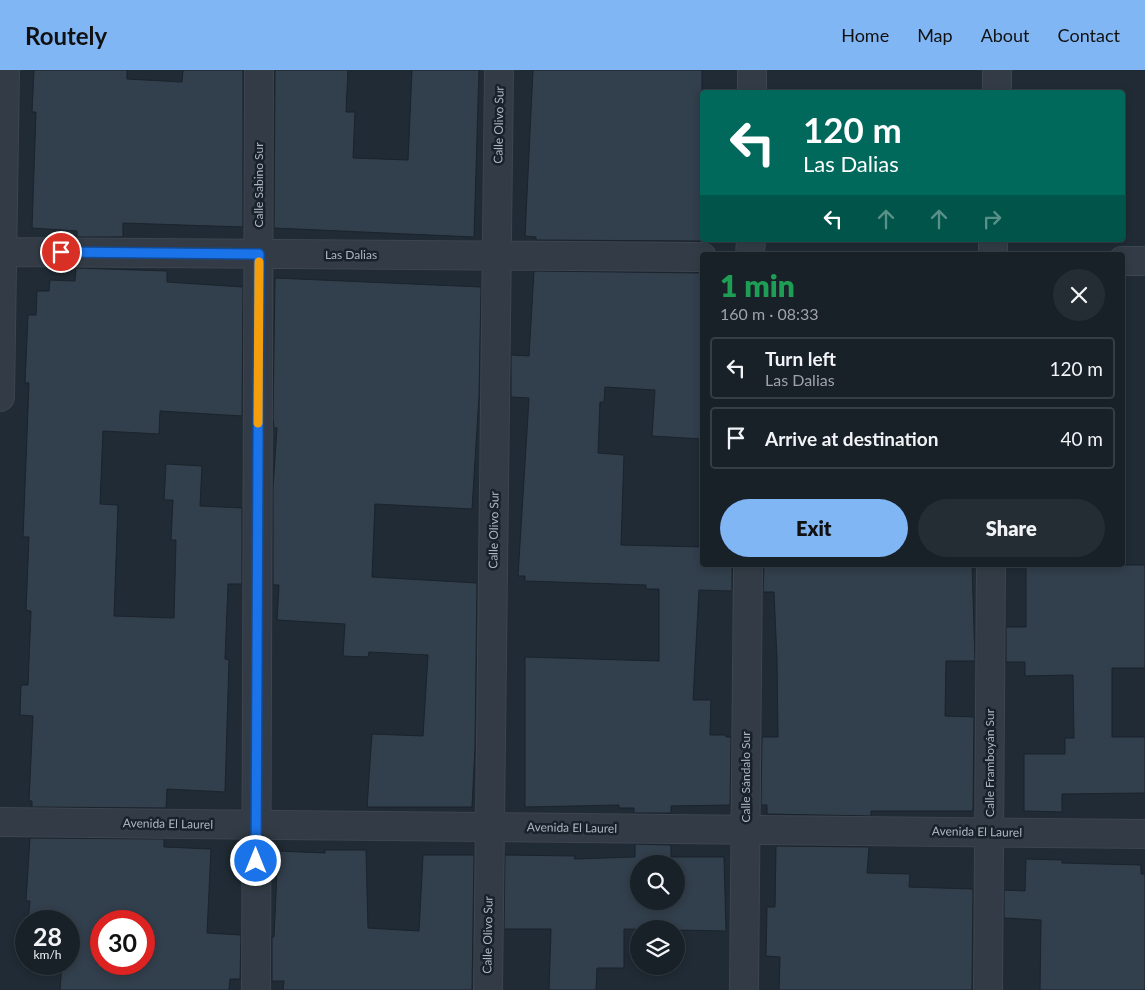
<!DOCTYPE html>
<meta charset="utf-8">
<style>
:root{--surface:#182028;--page:#252d34;--text:#f1f3f6;--muted:#9fa3a8;--line:#363e45;--accent:#81b6f5}
body{margin:0;font-family:Lato,sans-serif;background:var(--page);color:var(--text);height:100vh;display:flex;flex-direction:column;font-size:19px;white-space:nowrap}
*{box-sizing:border-box;margin:0}
p{font-size:16px;color:var(--muted)}
.icon{flex:none;width:28px;height:28px;fill:none;stroke:currentColor;stroke-width:2;stroke-linecap:round;stroke-linejoin:round}
.map{position:relative;flex:1;overflow:hidden}
.side{position:absolute;left:700px;top:182px;width:425px;height:315px;display:flex;flex-direction:column;background:var(--surface);border-radius:5px;box-shadow:0 2px 8px #0003,0 0 0 1px var(--line)}
.side>*{flex:none}
.banner{position:absolute;left:700px;top:20px;width:425px;height:152px;border-radius:5px;box-shadow:0 2px 8px #0003,0 0 0 1px var(--line);background:#00695c;color:#fff;overflow:hidden}
.buttons{position:absolute;left:630px;top:785px;display:grid;gap:10px}
.buttons a{display:grid;place-items:center;width:55px;height:55px;border-radius:50%;background:var(--surface);box-shadow:0 2px 8px #0003,0 0 0 1px var(--line);font-size:25px}
.speed{position:absolute;left:15px;top:840px;display:flex;gap:10px;font-size:25px;font-weight:700;text-align:center}
.speed>*{display:grid;place-content:center;width:65px;height:65px;border-radius:50%;background:var(--surface);box-shadow:0 2px 8px #0003,0 0 0 1px var(--line);line-height:1}
.speed small{font-size:12px;font-weight:400}
.speed .limit{border:8px solid #d22;background:#fff;color:#111}
.pin{position:absolute;display:grid;place-items:center;width:42px;height:42px;color:#fff;margin:-21px;border:2px solid #fff;border-radius:50%;box-shadow:0 1px 5px #0007}
.me{position:absolute;width:55px;margin:-28px;rotate:0deg;stroke-linejoin:round;filter:drop-shadow(0 0 4px #0008)}
.turn{display:flex;align-items:center;gap:18px;height:105px;padding:0 20px;font-size:22px}
.turn .icon{width:65px;height:65px;stroke-width:2.5}
.turn b{display:block;font-size:35px;line-height:42px}
.lanes{display:flex;align-items:center;height:48px;padding:0 20px;background:#0003;justify-content:center;gap:25px;direction:ltr}
.lanes .off{opacity:.35}
.round{display:grid;place-items:center;flex:none;width:52px;height:52px;border-radius:26px;background:var(--page)}
.summary{display:flex;align-items:center;justify-content:space-between;height:85px;padding:0 20px}
h1{font-size:30px;font-weight:800;line-height:38px;color:#1e9e55}
.cta{display:flex;gap:10px;margin-top:auto;padding:10px 20px}
.cta a{flex:1;height:58px;border-radius:30px;background:var(--accent);color:#111;font-size:20px;font-weight:800;line-height:58px;text-align:center}
.cta a+a{background:var(--page);color:var(--text)}
ul{padding:0;list-style:none}
li{display:flex;align-items:center;gap:15px;height:62px;margin:0 10px 8px;padding:0 10px;border:2px solid var(--line);border-radius:5px}
li div{flex:1}
li b{display:block;font-size:19px}
li em{font-style:normal}
header{display:flex;align-items:center;gap:30px;box-sizing:border-box;height:70px;padding:0 25px;background:var(--accent);color:#111}
header strong{font-size:24px}
nav{display:flex;gap:28px;margin-inline-start:auto;font-size:18px}
.map>svg:first-child{display:block}
.building{fill:#323f4c;stroke:#1b232c;fill-rule:evenodd}
.lines{fill:none;stroke-linecap:round;stroke-linejoin:round}
.minor-casing{stroke:#3d454f;stroke-width:30}
.minor{stroke:#333c46;stroke-width:28}
.route-casing{stroke:#114b97;stroke-width:12}
.route{stroke:#1a73e8;stroke-width:9}
.slow{stroke:#f59e0b;stroke-width:9}
.labels{text-anchor:middle;stroke-width:5;stroke-linejoin:round;paint-order:stroke}
.street-label{font-size:12px;fill:#adb7c3;stroke:#19212a}
</style>
<header>
<strong>Routely</strong>
<nav><a>Home</a><a>Map</a><a>About</a><a>Contact</a></nav>
</header>
<div class="map">
<svg width="1145" height="920" viewBox="0 0 1145 920">
<rect width="100%" height="100%" fill="#202b35"/>
<path class="building" d="M34 0H127V9L182 12 183 0H243V157L123 153V167H77V161L32 158 36 42H32Z
M275 0H348L346 42H355L353 88 408 90 412 0H479L474 167 274 158Z
M533 0H702V171L536 170V167L525 166Z
M76 198 167 201V212L243 217 242 346 160 341 159 364 103 361 100 434 118 435 114 546 174 548 176 470H171L173 430H164L166 394 202 396 200 436 242 438V514H228L225 589 229 590 225 722 167 719 166 738 32 737V731H29L33 646 20 645 21 615H28L31 541 26 540 29 467H23L29 313H25L28 245H36L37 221H49L50 210 75 211Z
M534 201 702 203V369L652 366 655 320 605 317 604 332H600L598 383 624 385 621 475 702 477V495H732V521L699 520 693 630H711L710 665H726V667H731L730 735 671 736V743H634V738H619V735L525 737V587L659 591V519H646V515L525 511V506H518L529 328 511 327V285L529 286Z
M275 208 481 217 479 326 472 439 375 434 372 507 477 513 475 677 472 737H367L372 664 423 666 428 585 369 582 368 587 343 586 345 554 277 550 279 515H273V418L277 358H274L273 348Z
M764 495H972L975 591H946L945 646 974 647 973 741H871V746L767 744V735H761L762 667H778L777 590 774 522H763Z
M1026 495H1145V598H1112V667H1145V723L1062 724V742L1024 741V684H1065V668H1074L1073 605 1025 606V592H1006V557H1026Z
M30 768 164 769V777L211 779 207 863 241 865 240 909H230L229 920H60L62 894H69V851H28L30 831H26ZM101 851H144V894H101Z
M635 774 671 775V787H724L726 861 624 859V898H597L596 920H549L551 859H504L505 785 575 786 574 789 635 787ZM639 794H676V831H639Z
M776 776 869 777 867 803 910 804 909 817 973 819 972 920H779L780 887 766 886 767 837H775Z
M325 780H366L368 858 419 861 423 785H474L472 920H283L284 911H272V867H274L278 781 325 783Z
M1026 789 1062 790V793L1141 795V804H1145V920H1040L1041 850 1004 848V820L1025 821Z"/>
<g class="lines">
<g class="minor-casing">
<path id="minor" d="M752 22V0
M997 22V0
M0 182 702 187
M750 185 751 170
M993 185V170
M1122 191H1145
M0 327 5 0
M0 752 1145 764
M256 920 259 0
M488 920 499 0
M744 920 748 495
M988 920 991 495"/>
</g>
<use href="#minor" class="minor"/>
</g>
<g class="lines">
<g class="route-casing">
<path id="route" d="M61 182 259 184 256 791"/>
</g>
<use href="#route" class="route"/>
<path class="slow" d="M258 353 259 192"/>
</g>
<g class="labels">
<g class="street-label">
<text transform="translate(499 55) rotate(-89)" y="4">Calle Olivo Sur</text>
<text transform="translate(259 115) rotate(-90)" y="4">Calle Sabino Sur</text>
<text x="351" y="189">Las Dalias</text>
<text transform="translate(494 460) rotate(-89)" y="4">Calle Olivo Sur</text>
<text transform="translate(990 693) rotate(-90)" y="4">Calle Framboyán Sur</text>
<text transform="translate(746 707) rotate(-90)" y="4">Calle Sándalo Sur</text>
<text transform="translate(168 754) rotate(1)" y="4">Avenida El Laurel</text>
<text transform="translate(572 758) rotate(1)" y="4">Avenida El Laurel</text>
<text transform="translate(977 762) rotate(1)" y="4">Avenida El Laurel</text>
<text transform="translate(488 865) rotate(-89)" y="4">Calle Olivo Sur</text>
</g>
</g>
</svg>
<div class="buttons">
<a><svg class="icon" aria-label="search" viewBox="0 0 24 24"><circle cx="10" cy="10" r="6"/><path d="M15 15l6 6"/></svg></a>
<a><svg class="icon" aria-label="layers" viewBox="0 0 24 24"><path d="M12 4l9 5-9 5-9-5zM3 14l9 5 9-5"/></svg></a>
</div>
<div class="speed"><div>28<small>km/h</small></div><div class="limit">30</div></div>
<div class="pin" style="left:61px;top:182px;background:#d93025"><svg class="icon" aria-label="arrive" viewBox="0 0 24 24"><path d="M6 21V4h12l-3 4 3 4H6"/></svg></div>
<svg class="me" style="left:256px;top:791px" viewBox="-20 -20 40 40"><circle r="17" fill="#1a73e8" stroke="#fff" stroke-width="3"/><path d="M0-11L8 9 0 5-8 9z" fill="#fff"/></svg>
<div class="banner">
<div class="turn"><svg class="icon" aria-label="left" viewBox="0 0 24 24"><path d="M17 20v-9H6M10 6l-5 5 5 5"/></svg><div><b>120 m</b>Las Dalias</div></div>
<div class="lanes"><svg class="icon" aria-label="left" viewBox="0 0 24 24"><path d="M17 20v-9H6M10 6l-5 5 5 5"/></svg><svg class="icon off" aria-label="ahead" viewBox="0 0 24 24"><path d="M12 20V5M6 11l6-6 6 6"/></svg><svg class="icon off" aria-label="ahead" viewBox="0 0 24 24"><path d="M12 20V5M6 11l6-6 6 6"/></svg><svg class="icon off" aria-label="right" viewBox="0 0 24 24"><path d="M7 20v-9h11M14 6l5 5-5 5"/></svg></div>
</div>
<section class="side">
<div class="summary"><div><h1>1 min</h1><p>160 m · 08:33</p></div><a class="round"><svg class="icon" aria-label="close" viewBox="0 0 24 24"><path d="M6 6l12 12M18 6L6 18"/></svg></a></div>
<ul>
<li><svg class="icon" aria-label="left" viewBox="0 0 24 24"><path d="M17 20v-9H6M10 6l-5 5 5 5"/></svg><div><b>Turn left</b><p>Las Dalias</p></div><em>120 m</em></li>
<li><svg class="icon" aria-label="arrive" viewBox="0 0 24 24"><path d="M6 21V4h12l-3 4 3 4H6"/></svg><div><b>Arrive at destination</b></div><em>40 m</em></li>
</ul>
<div class="cta"><a>Exit</a><a>Share</a></div>
</section>
</div>
